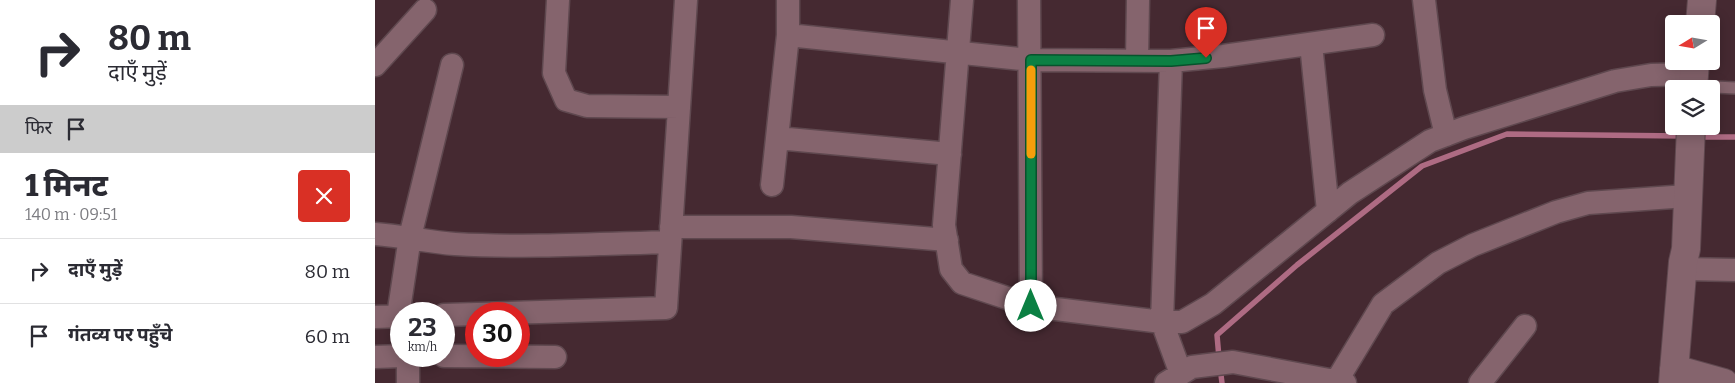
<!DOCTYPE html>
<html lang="hi">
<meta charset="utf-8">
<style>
:root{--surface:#fff;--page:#f2f2f3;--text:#2b2b33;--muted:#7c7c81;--line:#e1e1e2}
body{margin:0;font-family:Bitter,"Noto Sans Devanagari",serif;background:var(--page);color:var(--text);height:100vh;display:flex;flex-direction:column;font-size:19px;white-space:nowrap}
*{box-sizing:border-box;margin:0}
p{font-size:16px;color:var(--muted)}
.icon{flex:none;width:28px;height:28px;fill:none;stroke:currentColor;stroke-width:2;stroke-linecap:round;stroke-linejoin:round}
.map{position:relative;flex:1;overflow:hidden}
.panel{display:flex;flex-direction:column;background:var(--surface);width:375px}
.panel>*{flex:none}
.hud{background:#fff;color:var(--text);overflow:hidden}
.needle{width:32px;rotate:259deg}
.controls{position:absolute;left:1290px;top:15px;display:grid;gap:10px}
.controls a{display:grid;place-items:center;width:55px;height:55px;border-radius:5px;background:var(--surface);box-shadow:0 2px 12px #0003;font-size:25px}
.speed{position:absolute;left:15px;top:302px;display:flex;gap:10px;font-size:25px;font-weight:700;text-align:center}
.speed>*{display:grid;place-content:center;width:65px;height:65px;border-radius:50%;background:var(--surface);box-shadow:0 2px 12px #0003;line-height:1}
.speed small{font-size:12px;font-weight:400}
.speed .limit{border:8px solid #d22;background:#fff;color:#111}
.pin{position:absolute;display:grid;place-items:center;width:42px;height:42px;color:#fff;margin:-51px -21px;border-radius:50% 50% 50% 0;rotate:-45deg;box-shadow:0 0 5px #0007}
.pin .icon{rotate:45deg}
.me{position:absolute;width:55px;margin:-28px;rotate:0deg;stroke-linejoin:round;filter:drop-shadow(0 0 4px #0008)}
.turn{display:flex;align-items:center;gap:18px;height:105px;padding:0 25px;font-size:22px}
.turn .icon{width:65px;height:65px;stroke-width:2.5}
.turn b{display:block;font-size:35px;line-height:42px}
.then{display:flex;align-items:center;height:48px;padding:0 25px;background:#0003;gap:10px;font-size:19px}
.round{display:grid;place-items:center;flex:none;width:52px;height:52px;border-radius:5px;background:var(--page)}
.summary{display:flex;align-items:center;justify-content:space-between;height:85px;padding:0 25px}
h1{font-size:30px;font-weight:800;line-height:38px}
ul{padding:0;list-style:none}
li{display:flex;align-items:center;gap:15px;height:65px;padding:0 25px;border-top:1px solid var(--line)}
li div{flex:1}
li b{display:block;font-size:19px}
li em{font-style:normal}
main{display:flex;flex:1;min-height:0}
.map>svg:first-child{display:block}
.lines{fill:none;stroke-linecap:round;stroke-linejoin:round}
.stream{stroke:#ae6b83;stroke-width:5.5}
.service-casing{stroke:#5f484f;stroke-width:14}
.minor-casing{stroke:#5f484f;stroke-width:25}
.tertiary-casing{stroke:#5f484f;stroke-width:30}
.service{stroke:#85646d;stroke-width:11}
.minor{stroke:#85646d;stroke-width:22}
.tertiary{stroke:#85646d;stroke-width:28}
.route-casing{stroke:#07532c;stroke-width:12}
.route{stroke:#0b8043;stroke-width:9}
.slow{stroke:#f59e0b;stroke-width:9}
</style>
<main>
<section class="panel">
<div class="hud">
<div class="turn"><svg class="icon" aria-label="right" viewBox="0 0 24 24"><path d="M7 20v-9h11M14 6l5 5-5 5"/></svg><div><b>80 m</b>दाएँ मुड़ें</div></div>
<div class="then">फिर<svg class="icon" aria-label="arrive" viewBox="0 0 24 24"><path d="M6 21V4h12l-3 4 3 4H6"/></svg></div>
</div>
<div class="summary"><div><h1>1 मिनट</h1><p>140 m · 09:51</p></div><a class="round" style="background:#d93025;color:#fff"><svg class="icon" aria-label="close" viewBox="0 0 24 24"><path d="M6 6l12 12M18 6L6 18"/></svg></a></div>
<ul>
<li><svg class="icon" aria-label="right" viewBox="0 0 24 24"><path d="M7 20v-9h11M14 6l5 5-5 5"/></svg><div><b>दाएँ मुड़ें</b></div><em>80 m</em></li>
<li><svg class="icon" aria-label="arrive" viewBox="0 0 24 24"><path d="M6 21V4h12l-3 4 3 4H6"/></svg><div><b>गंतव्य पर पहुँचे</b></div><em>60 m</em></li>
</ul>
</section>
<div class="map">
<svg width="1360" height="383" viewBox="0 0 1360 383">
<rect width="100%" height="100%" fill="#452931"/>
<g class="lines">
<path class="stream" d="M1322 137H1360
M844 358 842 335 922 265 1047 166 1132 134 1308 136
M845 367 847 383"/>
<g class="service-casing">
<path id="service" d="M1319 86 1360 88"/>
</g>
<g class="minor-casing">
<path id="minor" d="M183 0 179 73 191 100 212 106 304 107
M413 0V35L655 60 796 61 848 56 998 35
M587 0 569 225 576 269 587 283 656 306
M654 0 656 306 787 322H807L838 304 975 193 1055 141 1089 128 1240 81 1276 75 1319 74
M1049 0 1060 90 1071 135
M936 44 953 211
M762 60 763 0
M796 61 787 322 806 374
M0 65 50 10
M402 138 575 154
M397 185 413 35
M296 227H416L572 240
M0 234C27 236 53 242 80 244 151 248 223 244 295 242
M1308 269 1360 270
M69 315 291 308 311 0
M23 316 35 237 77 65
M0 317 26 316
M33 356V383
M69 356 180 357
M0 357 26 356
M961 382 1008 304 1063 263 1098 245 1181 212 1213 203 1312 196
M791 383 817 367 858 362 970 383
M1105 383 1150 326"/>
</g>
<g class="tertiary-casing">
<path id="tertiary" d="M1325 24 1327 0
M1318 89 1320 61
M1299 369 1349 383
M1298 383 1308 262 1311 249 1316 126"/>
</g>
<use href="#service" class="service"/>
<use href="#minor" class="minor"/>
<use href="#tertiary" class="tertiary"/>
</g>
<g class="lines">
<g class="route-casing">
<path id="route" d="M656 306V60L796 61 831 58"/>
</g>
<use href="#route" class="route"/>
<path class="slow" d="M656 70V154"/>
</g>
</svg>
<div class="controls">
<a><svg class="needle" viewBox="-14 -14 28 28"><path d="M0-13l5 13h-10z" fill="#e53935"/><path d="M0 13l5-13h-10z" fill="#7c7c81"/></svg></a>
<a><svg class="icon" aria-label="layers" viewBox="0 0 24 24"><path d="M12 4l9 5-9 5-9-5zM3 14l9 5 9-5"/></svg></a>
</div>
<div class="speed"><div>23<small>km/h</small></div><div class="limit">30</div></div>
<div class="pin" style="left:831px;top:58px;background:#d93025"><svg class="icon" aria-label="arrive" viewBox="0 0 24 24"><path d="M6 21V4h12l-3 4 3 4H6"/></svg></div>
<svg class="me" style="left:656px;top:306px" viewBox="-20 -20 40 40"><circle r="19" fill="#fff"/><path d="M0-13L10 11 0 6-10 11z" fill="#0b8043"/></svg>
</div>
</main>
